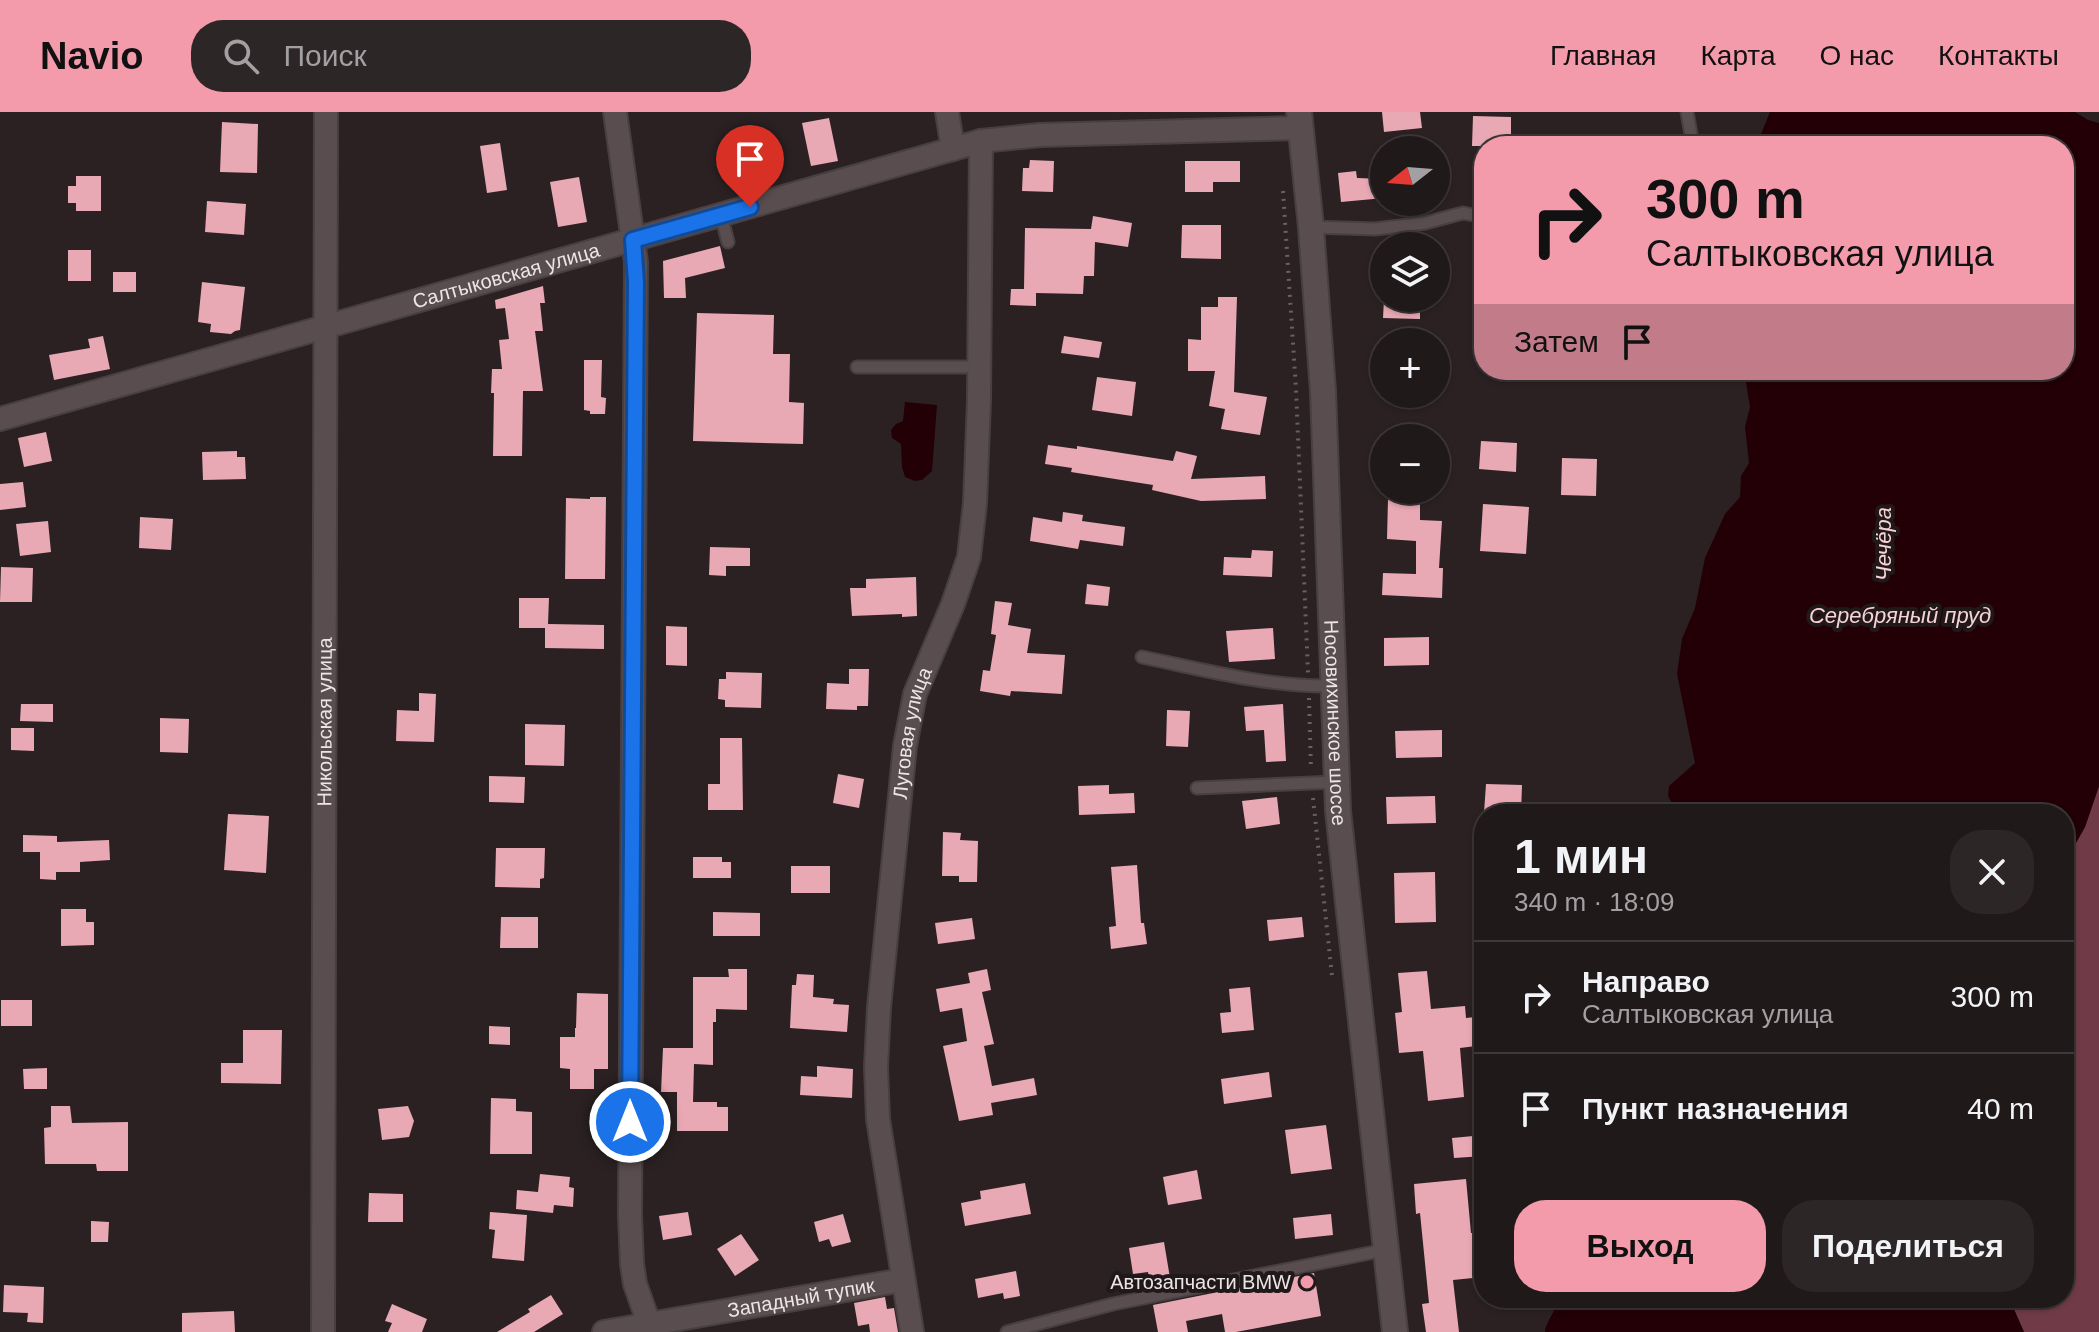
<!DOCTYPE html>
<html lang="ru">
<meta charset="utf-8">
<style>
:root{--surface:#20191a;--page:#2d2627;--text:#f1f3f6;--muted:#a2a0a2;--line:#3d3839;--accent:#f39aab}
body{margin:0;font-family:Arial,sans-serif;background:var(--page);color:var(--text);height:100vh;display:flex;flex-direction:column;font-size:30px;white-space:nowrap}
*{box-sizing:border-box;margin:0}
p{font-size:26px;color:var(--muted)}
.icon{flex:none;width:44px;height:44px;fill:none;stroke:currentColor;stroke-width:2;stroke-linecap:round;stroke-linejoin:round}
.map{position:relative;flex:1;overflow:hidden}
.side{position:absolute;left:1474px;top:692px;width:600px;height:504px;display:flex;flex-direction:column;background:var(--surface);border-radius:32px;box-shadow:0 2px 6px #0004,0 0 0 2px var(--line)}
.side>*{flex:none}
.hud{position:absolute;left:1474px;top:24px;width:600px;height:244px;border-radius:32px;box-shadow:0 2px 6px #0004,0 0 0 2px var(--line);background:#f39aab;color:#111;overflow:hidden}
.needle{width:52px;rotate:253deg}
.buttons{position:absolute;left:1370px;top:24px;display:grid;gap:16px}
.buttons a{display:grid;place-items:center;width:80px;height:80px;border-radius:50%;background:var(--surface);box-shadow:0 2px 6px #0004,0 0 0 2px var(--line);font-size:40px}
.pin{position:absolute;display:grid;place-items:center;width:68px;height:68px;color:#fff;margin:-82px -34px;border-radius:50% 50% 50% 0;rotate:-45deg;box-shadow:0 0 8px #0007}
.pin .icon{rotate:45deg}
.me{position:absolute;width:88px;margin:-44px;rotate:0deg;stroke-linejoin:round;filter:drop-shadow(0 0 6px #0008)}
.turn{display:flex;align-items:center;gap:28px;height:168px;padding:0 40px;font-size:36px}
.turn .icon{width:104px;height:104px;stroke-width:2.5}
.turn b{display:block;font-size:56px;line-height:68px}
.then{display:flex;align-items:center;height:76px;padding:0 40px;background:#0003;gap:16px;font-size:30px}
.round{display:grid;place-items:center;flex:none;width:84px;height:84px;border-radius:32px;background:var(--page)}
.headline{display:flex;align-items:center;justify-content:space-between;height:136px;padding:0 40px}
h1{font-size:48px;font-weight:700;line-height:60px}
.button{display:flex;gap:16px;margin-top:auto;padding:16px 40px}
.button a{flex:1;height:92px;border-radius:32px;background:var(--accent);color:#111;font-size:32px;font-weight:700;line-height:92px;text-align:center}
.button a+a{background:var(--page);color:var(--text)}
ul{padding:0;list-style:none}
li{display:flex;align-items:center;gap:24px;height:112px;padding:0 40px;border-top:2px solid var(--line)}
li div{flex:1}
li b{display:block;font-size:30px}
li em{font-style:normal}
header{display:flex;align-items:center;gap:48px;box-sizing:border-box;height:112px;padding:0 40px;background:var(--accent);color:#111}
header strong{font-size:38px}
nav{display:flex;gap:44px;margin-inline-start:auto;font-size:28px}
.search{width:560px;height:72px;background:var(--page);display:flex;align-items:center;gap:20px;box-sizing:border-box;padding:0 28px;border-radius:32px;color:var(--muted);font-size:30px}
.map>svg:first-child{display:block}
.forest{fill:#703b46}
.water{fill:#220006}
.building{fill:#e8a9b4}
.lines{fill:none;stroke-linecap:round;stroke-linejoin:round}
.service-casing{stroke:#473f40;stroke-width:15}
.minor-casing{stroke:#473f40;stroke-width:26}
.secondary-casing{stroke:#473f40;stroke-width:28}
.path{stroke:#696062;stroke-width:4;stroke-dasharray:2 6;stroke-linecap:butt}
.service{stroke:#594d4f;stroke-width:11}
.minor{stroke:#594d4f;stroke-width:22}
.secondary{stroke:#594d4f;stroke-width:24}
.route-casing{stroke:#114b97;stroke-width:20}
.route{stroke:#1a73e8;stroke-width:14}
.poi-dot{fill:#f39aab;stroke:#211819;stroke-width:3}
.labels{text-anchor:middle;stroke-width:8;stroke-linejoin:round;paint-order:stroke}
.street-label{font-size:20px;fill:#ece5e6;stroke:#211819}
.poi-label{font-size:20px;fill:#ece5e6;stroke:#211819;text-anchor:end}
.water-label{font-size:22px;font-style:italic;fill:#f7d2d8;stroke:#211819}
</style>
<header>
<strong>Navio</strong>
<div class="search"><svg class="icon" aria-label="search" viewBox="0 0 24 24"><circle cx="10" cy="10" r="6"/><path d="M15 15l6 6"/></svg>Поиск</div>
<nav><a>Главная</a><a>Карта</a><a>О нас</a><a>Контакты</a></nav>
</header>
<div class="map">
<svg width="2099" height="1220" viewBox="0 0 2099 1220">
<rect width="100%" height="100%" fill="#2b2123"/>
<path class="forest" d="M2099 674V1220H2024L2009 1186H2064V752L2085 715Z"/>
<path class="water" d="M1770 0H2075L2088 8 2099 11V674L2085 715 2064 752V702H1678L1668 684 1669 674 1695 651 1677 562 1682 527 1695 496 1705 446 1725 402 1740 385 1741 364 1749 351 1745 315 1750 295 1746 271 1747 258H2064V34H1756Z
M905 290 937 293 932 359 922 368 915 369 905 365 902 355 901 332 892 326 891 318 896 312 903 309Z
M1561 1186H2009L2024 1220H1545C1545 1212 1557 1195 1561 1186Z"/>
<path class="building" d="M1382 0H1420L1422 16 1384 20Z
M1473 4 1511 5V34H1472Z
M829 6 838 49 811 54 802 11Z
M222 10 258 12 257 61 220 60Z
M500 31 507 78 487 81 480 34Z
M1030 48 1054 49 1053 80 1022 79 1023 56H1029Z
M1185 49H1240V70H1213V80H1185Z
M1356 59 1357 66 1384 67V86L1341 90 1338 61Z
M76 64H101V99H76V91H68V74H76Z
M579 65 587 110 558 115 550 70Z
M207 89 246 92 244 123 205 120Z
M1093 104 1132 111 1128 135 1095 130 1094 164H1084L1083 182 1036 181V194L1010 193 1011 177H1024L1025 116 1091 117Z
M1182 113H1221V147L1181 146Z
M720 134 725 156 685 166 686 186H664L663 149Z
M68 138H91V169H68Z
M113 160H136V180H113Z
M202 170 245 175 240 218 235 219 231 222 210 220 211 212 198 210Z
M543 174 545 191H540L543 219H535L543 279H523L522 344H493L494 281H491L492 257H502L499 228 509 227 505 196 496 197 495 188Z
M1218 185H1237L1234 280 1267 285 1260 323 1221 317 1225 297 1209 294 1215 259H1188V227L1201 228V195H1218Z
M1384 187 1420 188V207L1383 206Z
M697 201 774 203 773 242H790L789 290 804 291 803 332 693 329Z
M103 224 110 257 54 268 49 243 90 236 88 227Z
M1064 224 1102 230 1099 246 1061 241Z
M584 248H602L601 285 606 286 605 302H590V299L584 298Z
M1097 265 1136 270 1132 304 1092 298Z
M46 320 52 349 24 355 18 326Z
M1481 329 1517 331 1516 360 1479 357Z
M1048 333 1077 337V334L1173 349 1176 339 1197 344 1191 367 1265 364 1266 387 1201 389 1152 378 1153 373 1071 360 1072 356 1045 352Z
M237 339V345H245L246 367 203 368 202 340Z
M1562 346 1597 347 1596 384 1561 383Z
M23 370 26 395 0 398V372Z
M590 385H606L605 467H565L566 386 590 387Z
M1388 387 1420 388V408L1442 409 1439 456H1443L1442 486 1382 483 1383 461 1416 462V429L1387 427Z
M1483 392 1529 395 1526 442 1480 439Z
M1063 400 1083 403 1082 409 1125 415 1123 434 1080 428 1078 437 1030 429 1033 405 1062 410Z
M140 405 173 407 171 438 139 436Z
M48 409 51 440 20 444 16 412Z
M710 435 750 436V454H726V464L709 463Z
M1252 438 1273 439 1272 465 1223 463 1224 445 1251 446Z
M1 455 33 456 32 490H0Z
M916 465 917 504 902 505V502L852 504 850 476H866V467Z
M1087 472 1110 475 1108 494 1085 492Z
M519 486H549L548 512 604 513V537L545 536V516H519Z
M995 489 1012 491 1008 513 1031 517 1027 541 1065 543 1062 582 1011 579 1010 584 980 579 983 558 990 559 996 523 991 522Z
M666 514 687 515V554L666 553Z
M1273 516 1275 547 1229 550 1226 519Z
M1429 525V553L1384 554V526Z
M849 557H869L868 594H857V598L826 597 827 571 849 572Z
M726 560 762 561 761 596 725 595V588L718 587 719 567H726Z
M419 581 436 582 434 630 396 629 397 598 419 599Z
M21 592H53V610L20 609Z
M1283 592 1286 649 1266 650 1264 618 1246 619 1244 595Z
M1167 598 1190 599 1188 635 1166 634Z
M160 606 189 607 188 641 160 640Z
M525 612 565 613 564 654 525 653Z
M11 616H34V639L11 638Z
M1442 618V645L1396 646 1395 619Z
M720 626H742L743 698H708V672H720Z
M838 662 864 667 859 696 833 691Z
M489 664 525 665 524 691 489 690Z
M1486 672 1522 673 1521 702 1484 701Z
M1109 673V682L1134 681 1135 701 1079 703 1078 674Z
M1435 684 1436 711 1387 712 1386 685Z
M1277 685 1280 712 1246 717 1242 689Z
M228 702 269 704 266 761 224 758Z
M943 720 961 721 960 728 978 729 977 770H959V764H942Z
M23 723 57 724V730L109 728 110 748 80 750V760H56V768L40 767V740H23Z
M496 736H545L544 766 540 767V776L495 775Z
M693 745H722V750H731V766H693Z
M1137 753 1141 811H1144L1147 832 1111 837 1109 815 1116 814 1111 755Z
M791 754H830V781H791Z
M1435 760 1436 810 1395 811 1394 761Z
M61 797H86V810H94V833L61 834Z
M713 800 760 801V824H713Z
M501 805H538V836H500Z
M1302 805 1304 825 1269 829 1267 808Z
M972 806 975 827 938 832 935 811Z
M728 857H747V898L716 897V910H713V953L694 952 693 990H717V995H728V1019H677V980H661L663 936H693V865H729Z
M987 857 991 878 982 880 994 932 984 934 992 974 1034 966 1037 983 991 991 993 1003 959 1009 943 934 967 929 962 896 940 900 936 877 970 871 968 861Z
M1427 859 1431 897 1465 894 1466 906 1484 904V933L1460 936 1464 985 1428 989 1423 939 1399 941 1395 901 1402 900 1398 861Z
M797 862 814 863 813 885 834 887 833 892 849 893 847 920 790 916 792 873H796Z
M1250 875 1254 918 1222 921 1220 901 1231 900 1229 877Z
M577 881 608 882V957H594V977H570V957L560 956V925H575V916H576Z
M1 888H32V914H1Z
M489 914 510 915V933L489 932Z
M243 918H282L281 972 221 971V951H243Z
M817 954 853 957 852 986 800 983 801 964 817 965Z
M47 956V977H24L23 957Z
M1269 960 1272 985 1224 992 1221 967Z
M491 986 516 987V999L532 1000V1042H490Z
M51 994H70L72 1011 128 1010V1059H97L96 1052H45L44 1016 51 1015Z
M408 994 414 1009 409 1025 382 1028 378 997Z
M1326 1013 1332 1057 1291 1062 1285 1018Z
M1484 1023V1044L1454 1046 1452 1026Z
M1197 1058 1202 1087 1168 1093 1163 1065Z
M540 1062 570 1065 569 1075 574 1076 573 1095 554 1093 553 1101 516 1097 517 1078 538 1080Z
M1466 1067 1471 1121H1479L1483 1165 1453 1168 1459 1220H1426L1422 1192 1429 1191 1420 1101 1416 1102 1414 1072Z
M1025 1071 1031 1102 965 1114 961 1091 981 1087 980 1079Z
M369 1081 403 1082V1110H368Z
M490 1100 527 1103 524 1149 492 1146 495 1118 489 1117Z
M688 1100 692 1123 663 1128 659 1104Z
M843 1102 851 1130 832 1135 829 1127 819 1130 814 1110Z
M1331 1102 1333 1123 1295 1127 1293 1106Z
M91 1109 109 1110 108 1130H91Z
M741 1122 759 1148 735 1164 717 1137Z
M1164 1130 1171 1172 1150 1176 1148 1160 1133 1162 1129 1136Z
M1016 1159 1020 1184 1004 1187 1003 1181 978 1186 975 1167Z
M1314 1161 1321 1204 1236 1220H1225L1222 1202 1186 1209 1188 1220H1158L1153 1193Z
M4 1173 44 1175 43 1211 27 1210 28 1201 3 1200Z
M551 1183 563 1202 534 1220H497L530 1200 528 1197Z
M885 1185 887 1197 894 1196 898 1220H870L869 1212 858 1214 854 1191Z
M392 1192 427 1207 422 1220H388L392 1211 385 1209Z
M234 1199 235 1220H182V1201Z"/>
<g class="lines">
<g class="service-casing">
<path id="service" d="M1687 0 1693 34
M721 103 728 130
M1311 115 1375 117 1425 111 1463 101 1484 105
M857 255H979
M1142 545C1204 558 1268 575 1332 574
M1197 676 1336 670
M1007 1220 1113 1192 1385 1138"/>
</g>
<g class="minor-casing">
<g id="minor">
<path d="M615 0 636 150 630 1103 632 1152 635 1172 652 1220"/>
<path d="M947 0 953 37"/>
<path id="s1" d="M0 307 981 29 1040 23 1301 16"/>
<path id="s2" d="M323 1220 326 0"/>
<path id="s3" d="M604 1220 903 1168"/>
<path id="s4" d="M912 1220 878 1007 876 955 879 895 905 634 915 582 953 492 969 445 975 391 979 289 981 29"/>
</g>
</g>
<g class="secondary-casing">
<g id="secondary">
<path id="s5" d="M1299 0 1311 115 1323 279 1338 699 1395 1220"/>
</g>
</g>
<path class="path" d="M1283 79 1296 277 1308 561
M1309 586 1311 657
M1313 686 1332 864"/>
<use href="#service" class="service"/>
<use href="#minor" class="minor"/>
<use href="#secondary" class="secondary"/>
</g>
<g class="lines">
<g class="route-casing">
<path id="route" d="M630 1010 636 170 633 128 750 95"/>
</g>
<use href="#route" class="route"/>
</g>
<circle class="poi-dot" cx="1307" cy="1170" r="8"/>
<g class="labels">
<g class="street-label">
<text dy="7" stroke="none"><textPath href="#s1" startOffset="526">Салтыковская улица</textPath></text>
<text dy="7" stroke="none"><textPath href="#s2" startOffset="610">Никольская улица</textPath></text>
<text dy="7" stroke="none"><textPath href="#s5" startOffset="612">Носовихинское шоссе</textPath></text>
<text dy="7" stroke="none"><textPath href="#s4" startOffset="604">Луговая улица</textPath></text>
<text dy="7" stroke="none"><textPath href="#s3" startOffset="200">Западный тупик</textPath></text>
</g>
<g class="poi-label">
<text x="1291" y="1177">Автозапчасти BMW</text>
</g>
<g class="water-label">
<text transform="translate(1883 432) rotate(-90)" y="8">Чечёра</text>
<text x="1900" y="511">Серебряный пруд</text>
</g>
</g>
</svg>
<div class="buttons">
<a><svg class="needle" viewBox="-14 -14 28 28"><path d="M0-13l5 13h-10z" fill="#e53935"/><path d="M0 13l5-13h-10z" fill="#a2a0a2"/></svg></a>
<a><svg class="icon" aria-label="layers" viewBox="0 0 24 24"><path d="M12 4l9 5-9 5-9-5zM3 14l9 5 9-5"/></svg></a>
<a>+</a>
<a>−</a>
</div>
<div class="pin" style="left:750px;top:95px;background:#d93025"><svg class="icon" aria-label="arrive" viewBox="0 0 24 24"><path d="M6 21V4h12l-3 4 3 4H6"/></svg></div>
<svg class="me" style="left:630px;top:1010px" viewBox="-20 -20 40 40"><circle r="17" fill="#1a73e8" stroke="#fff" stroke-width="3"/><path d="M0-11L8 9 0 5-8 9z" fill="#fff"/></svg>
<div class="hud">
<div class="turn"><svg class="icon" aria-label="right" viewBox="0 0 24 24"><path d="M7 20v-9h11M14 6l5 5-5 5"/></svg><div><b>300 m</b>Салтыковская улица</div></div>
<div class="then">Затем<svg class="icon" aria-label="arrive" viewBox="0 0 24 24"><path d="M6 21V4h12l-3 4 3 4H6"/></svg></div>
</div>
<section class="side">
<div class="headline"><div><h1>1 мин</h1><p>340 m · 18:09</p></div><a class="round"><svg class="icon" aria-label="close" viewBox="0 0 24 24"><path d="M6 6l12 12M18 6L6 18"/></svg></a></div>
<ul>
<li><svg class="icon" aria-label="right" viewBox="0 0 24 24"><path d="M7 20v-9h11M14 6l5 5-5 5"/></svg><div><b>Направо</b><p>Салтыковская улица</p></div><em>300 m</em></li>
<li><svg class="icon" aria-label="arrive" viewBox="0 0 24 24"><path d="M6 21V4h12l-3 4 3 4H6"/></svg><div><b>Пункт назначения</b></div><em>40 m</em></li>
</ul>
<div class="button"><a>Выход</a><a>Поделиться</a></div>
</section>
</div>
